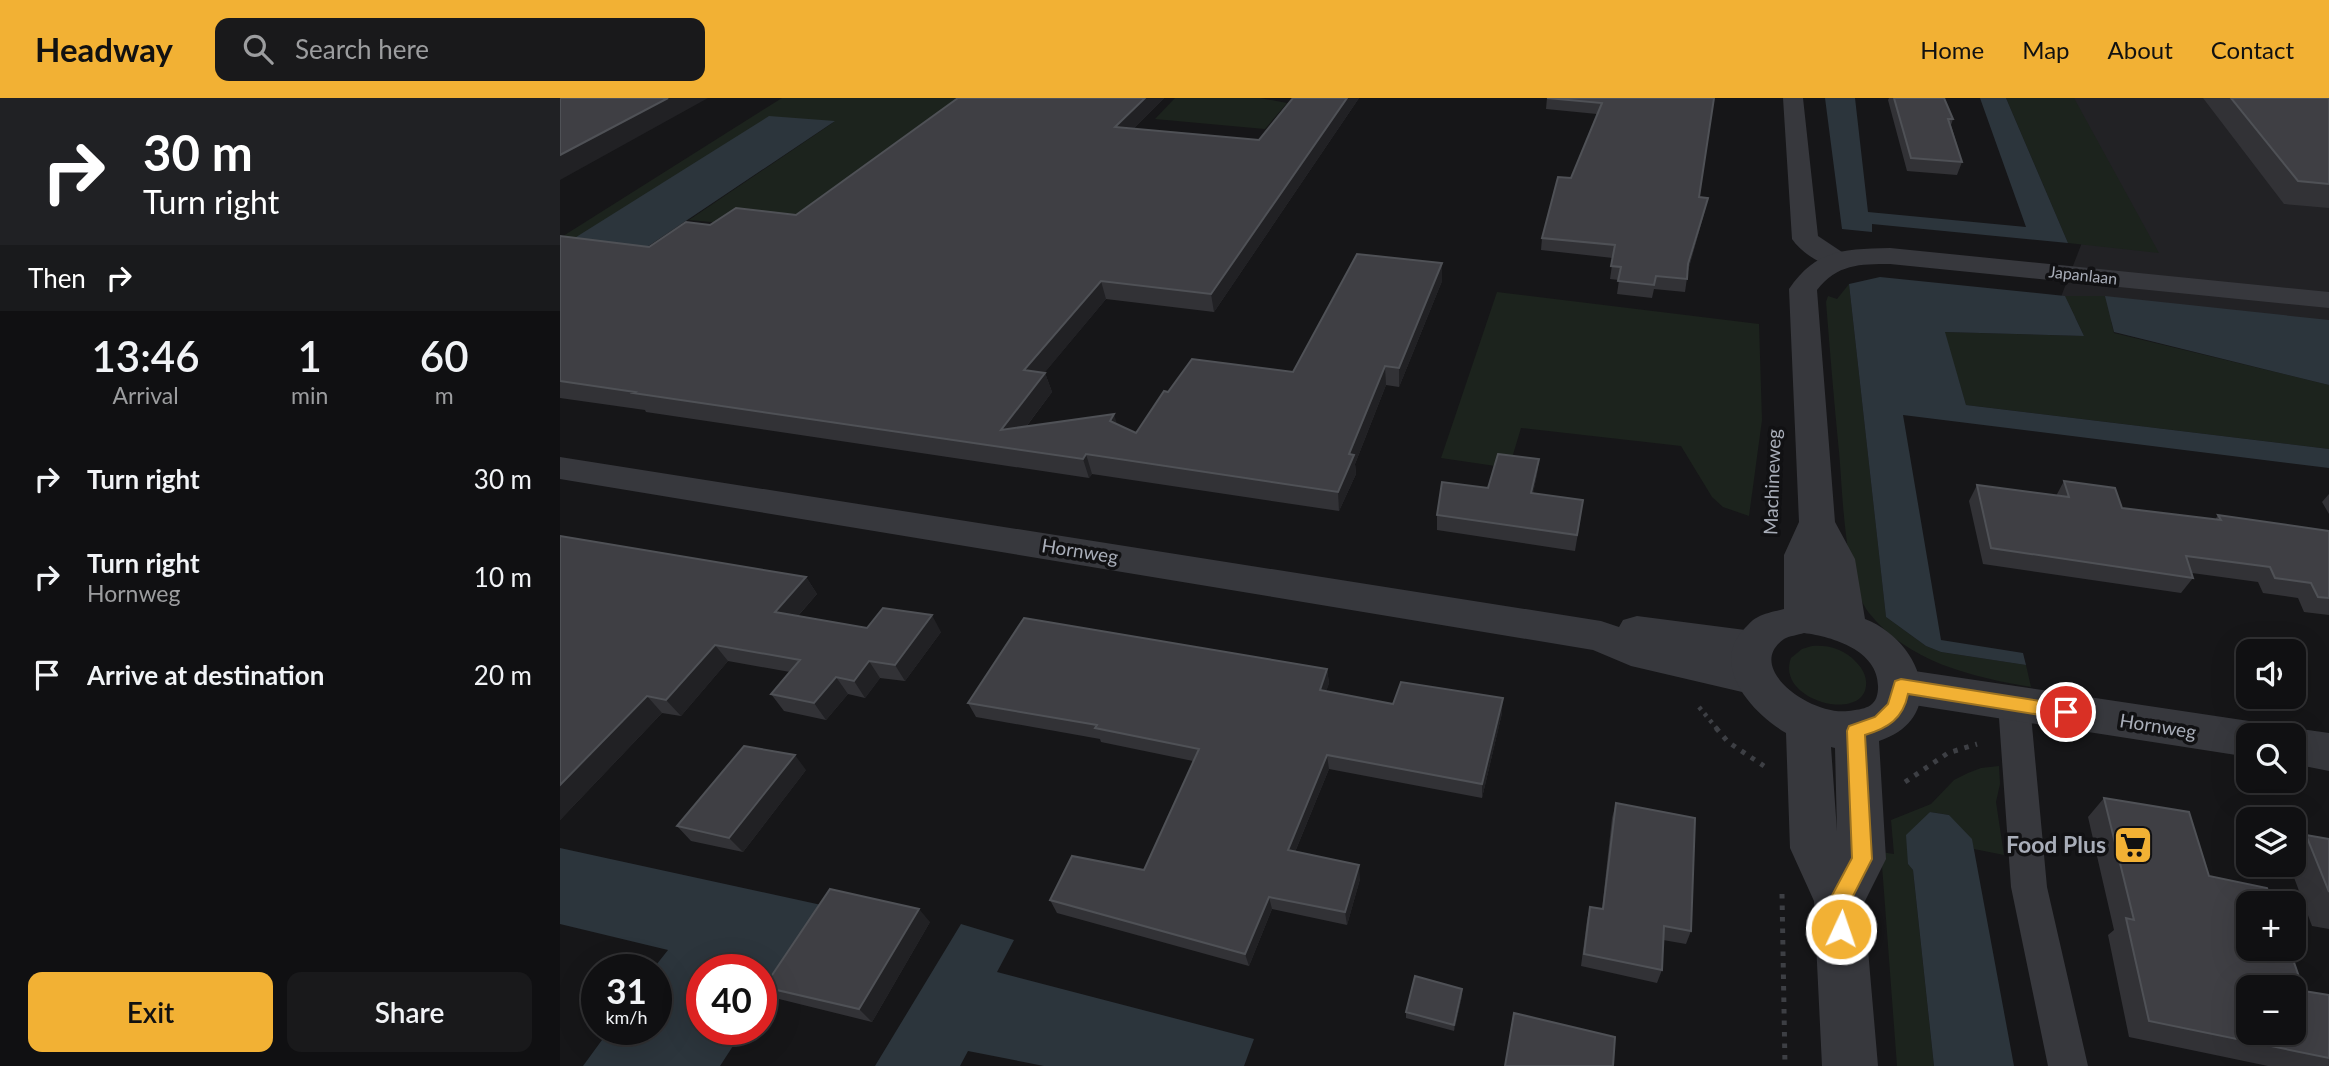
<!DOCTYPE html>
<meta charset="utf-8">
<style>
:root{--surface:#101012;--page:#19191b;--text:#f1f3f6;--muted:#9c9d9f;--line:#303032;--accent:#f2b134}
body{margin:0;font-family:Lato,sans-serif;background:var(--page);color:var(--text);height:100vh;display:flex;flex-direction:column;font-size:26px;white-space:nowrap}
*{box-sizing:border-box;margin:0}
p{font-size:23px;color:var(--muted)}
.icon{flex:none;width:38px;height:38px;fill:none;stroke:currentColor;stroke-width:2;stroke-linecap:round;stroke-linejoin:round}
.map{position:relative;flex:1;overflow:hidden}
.sheet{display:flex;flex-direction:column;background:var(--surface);width:560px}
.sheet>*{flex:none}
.banner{background:#202124;color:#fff;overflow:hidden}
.fabs{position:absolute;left:1676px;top:541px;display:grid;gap:14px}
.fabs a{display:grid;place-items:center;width:70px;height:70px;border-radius:14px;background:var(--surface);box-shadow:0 7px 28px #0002,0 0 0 2px var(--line);font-size:35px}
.speed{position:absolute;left:21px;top:856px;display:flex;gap:14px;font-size:35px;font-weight:700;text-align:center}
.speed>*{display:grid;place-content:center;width:91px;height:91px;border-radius:50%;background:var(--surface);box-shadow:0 7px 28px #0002,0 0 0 2px var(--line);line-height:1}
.speed small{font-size:18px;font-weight:400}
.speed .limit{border:10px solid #d22;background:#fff;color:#111}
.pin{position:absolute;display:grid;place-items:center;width:60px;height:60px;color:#fff;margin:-30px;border:4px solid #fff;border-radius:50%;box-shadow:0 2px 7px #0007}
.me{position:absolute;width:77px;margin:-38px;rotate:3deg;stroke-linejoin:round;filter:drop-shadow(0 0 5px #0008)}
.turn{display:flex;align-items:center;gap:24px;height:147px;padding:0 28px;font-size:32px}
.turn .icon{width:91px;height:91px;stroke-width:2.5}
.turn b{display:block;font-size:49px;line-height:60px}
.then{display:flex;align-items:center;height:66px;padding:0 28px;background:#0003;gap:14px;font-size:26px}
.eta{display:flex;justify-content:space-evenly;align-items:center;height:119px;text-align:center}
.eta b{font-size:42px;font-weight:600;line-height:49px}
.action{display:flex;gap:14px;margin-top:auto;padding:14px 28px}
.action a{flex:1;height:80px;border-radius:14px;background:var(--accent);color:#111;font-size:28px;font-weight:600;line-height:80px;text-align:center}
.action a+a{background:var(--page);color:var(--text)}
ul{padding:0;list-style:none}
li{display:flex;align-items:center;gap:21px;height:98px;padding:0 28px}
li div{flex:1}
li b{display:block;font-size:26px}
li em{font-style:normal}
header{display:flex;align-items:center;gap:42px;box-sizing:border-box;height:98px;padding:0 35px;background:var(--accent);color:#111}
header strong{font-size:33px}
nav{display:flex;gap:38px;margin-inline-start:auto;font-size:24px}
.search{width:490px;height:63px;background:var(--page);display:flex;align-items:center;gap:18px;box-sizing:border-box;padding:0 24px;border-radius:14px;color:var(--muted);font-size:26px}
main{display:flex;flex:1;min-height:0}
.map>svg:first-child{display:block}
.built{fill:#222225}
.green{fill:#1c231d}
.water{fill:#2c353c}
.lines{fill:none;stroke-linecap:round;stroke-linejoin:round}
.path-far1{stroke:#3d3f44;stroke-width:4.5;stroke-dasharray:3.5 5;stroke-linecap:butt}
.path{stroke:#3d3f44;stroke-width:5;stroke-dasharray:4.5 7;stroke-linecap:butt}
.service{fill:#37383d;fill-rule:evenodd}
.minor{fill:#37383d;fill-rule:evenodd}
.tertiary{fill:#37383d;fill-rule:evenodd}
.wall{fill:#323236}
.shaded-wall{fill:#212124}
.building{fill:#3f3f44;stroke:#4f5156;stroke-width:2;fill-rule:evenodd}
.route{fill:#f2b134;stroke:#9d7322;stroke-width:2}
.labels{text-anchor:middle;stroke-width:7;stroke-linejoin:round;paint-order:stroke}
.far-street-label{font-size:16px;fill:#a8adb8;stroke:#111113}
.street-label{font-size:19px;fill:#a8adb8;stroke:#111113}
.near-poi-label{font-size:23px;font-weight:bold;fill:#a8adb8;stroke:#111113;text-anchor:end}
</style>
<header>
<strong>Headway</strong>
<div class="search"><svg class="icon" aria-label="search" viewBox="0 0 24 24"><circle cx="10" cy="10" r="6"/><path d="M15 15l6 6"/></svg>Search here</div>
<nav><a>Home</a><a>Map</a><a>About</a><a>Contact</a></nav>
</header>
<main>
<section class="sheet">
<div class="banner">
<div class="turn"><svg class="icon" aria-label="right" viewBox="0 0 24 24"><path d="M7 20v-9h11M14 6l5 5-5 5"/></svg><div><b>30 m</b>Turn right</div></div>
<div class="then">Then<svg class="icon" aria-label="right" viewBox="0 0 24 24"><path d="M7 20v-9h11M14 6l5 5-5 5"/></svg></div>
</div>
<div class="eta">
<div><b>13:46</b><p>Arrival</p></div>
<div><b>1</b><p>min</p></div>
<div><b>60</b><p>m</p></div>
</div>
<ul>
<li><svg class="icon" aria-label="right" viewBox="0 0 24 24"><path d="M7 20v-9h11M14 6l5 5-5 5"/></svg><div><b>Turn right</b></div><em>30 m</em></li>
<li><svg class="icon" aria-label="right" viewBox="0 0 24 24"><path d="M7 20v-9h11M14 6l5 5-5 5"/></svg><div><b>Turn right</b><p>Hornweg</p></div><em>10 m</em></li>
<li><svg class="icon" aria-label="arrive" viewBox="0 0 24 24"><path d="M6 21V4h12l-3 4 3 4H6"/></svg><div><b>Arrive at destination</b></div><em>20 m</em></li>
</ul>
<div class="action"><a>Exit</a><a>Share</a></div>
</section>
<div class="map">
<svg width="1769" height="968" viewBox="0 0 1769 968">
<rect width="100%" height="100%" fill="#161618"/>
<path class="built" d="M1476 0H1769V249L1494 217 1528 129Z"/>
<path class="green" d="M222 0H419L241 132 129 122 274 24 13 141 0 140Z
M615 0H700L727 5 705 31 595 21Z
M1446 0H1514L1599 155 1508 145Z
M1289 186 1326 519 1366 548 1381 554 1466 567 1471 589C1412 579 1348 564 1309 515 1284 482 1283 396 1279 354 1274 304 1270 254 1266 204L1268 198 1277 201Z
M937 194 1199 226 1202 322 1189 418 1163 409 1152 399 1121 348 961 330 949 370 881 360Z
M1505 198H1545L1554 235 1769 287V351L1406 307 1384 234 1524 238Z
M1252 548C1269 547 1284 551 1296 564 1303 571 1307 579 1306 588 1302 625 1215 602 1231 560L1242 551Z
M1439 668 1440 686 1436 704 1444 757 1414 751C1410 733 1397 730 1389 717L1370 714 1348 766 1353 772 1374 968H1337L1321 754 1334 756 1331 722 1371 706 1394 682 1408 675 1421 670Z"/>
<path class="water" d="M1265 0H1295L1308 114 1466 129 1420 0H1446L1508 145 1312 126V134L1282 131Z
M209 18 275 23 87 149 13 141Z
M1320 179 1505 198 1524 238 1385 234 1406 307 1769 351V370L1343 317 1381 542 1463 555 1466 567 1381 554 1366 548 1326 519 1289 186Z
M1545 198 1769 222V287L1554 234Z
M1370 714 1389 717 1412 741 1454 968H1374L1353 772 1348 766 1346 737Z
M0 750 266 808 201 906V872H142V931H184L160 968H23L50 931H96V872L93 871 108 852 0 826Z
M401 826 454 842 437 874 694 941 684 968H484L408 953 400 968H315Z"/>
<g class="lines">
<path class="path-far1" d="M1139 609 1158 632"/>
<path class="path" d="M1156 630 1168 644 1204 668
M1345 684 1388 655 1417 646
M1688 684 1728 691
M1222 796 1225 968"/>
<path class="service" d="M1454 593 1465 597 1470 606 1487 789 1528 968H1488L1451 789 1438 606 1443 597Z"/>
<path class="minor" d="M1223 0H1243L1258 138 1285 156 1289 162 1285 168C1267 172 1242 156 1232 141Z
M0 359 1041 523 1059 529 1063 522 1077 518 1193 533 1207 538 1213 549 1207 560 1194 564 1210 569 1216 581 1210 593 1195 597 1071 568 1033 552 0 381Z
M1341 571 1689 623 1705 628 1709 637H1689V659L1341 605 1326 600 1320 588 1326 576Z
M1734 630 1769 635V673L1734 666V637H1717Z"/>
<path class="tertiary" d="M1330 150 1769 194V210L1330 166C1300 166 1277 166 1257 192L1275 424 1295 461 1305 521C1361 543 1390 619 1319 643L1326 761 1304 805 1318 968H1262L1254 803 1230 750 1226 635C1193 616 1148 567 1185 530 1189 526 1193 521 1198 519 1205 515 1216 513 1224 511V457L1239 424 1229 191C1256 151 1285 151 1330 150ZM1244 535C1274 539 1320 553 1318 591 1317 610 1304 611 1288 613 1252 618 1183 570 1224 541 1229 538 1238 537 1244 535ZM1271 649 1275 650 1277 733Z"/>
</g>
<path class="wall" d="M398 0H604L573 31 699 42 733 0H799L654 214 546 201 484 275H485L492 294 466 329 557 326 576 335 608 294 733 274 882 183 839 289 826 287 795 366 796 376 779 413 532 376 529 380 86 314 85 312 0 300V138L89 149 150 127 236 117Z
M987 0H1154L1139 99 1148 100 1145 112 1128 173 1125 194 1094 191 1092 200 1057 196 1059 182 1050 181 1053 160 981 152 982 140 1011 80 1037 16 986 11Z
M1329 0H1384L1393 21 1391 27 1402 64 1397 77 1347 73 1328 2Z
M1643 0H1769V110L1724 106Z
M979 361 977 376 973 395 1021 417 1015 453 877 432V417L928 390Z
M1504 383 1562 410 1655 422 1658 417 1769 433V517L1744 514 1738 500 1703 495 1698 484 1632 475 1633 480 1621 495 1423 466 1409 403 1417 387 1496 398Z
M1769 396V416L1762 404Z
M0 438 246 479 257 496 238 518 307 530 381 534 345 583 320 580 305 600 288 596 266 622 224 613 211 596 230 574 168 563 121 618 102 615 0 722Z
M767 571 769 585 766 593 833 606 942 615 922 700 769 671 735 754 800 781 787 827 712 811 689 868 497 815 490 802 584 772 633 663 541 644 540 641 416 619 408 605Z
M246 672 183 754 131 743 117 728Z
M1544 700 1649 778 1744 893 1769 897V968H1708L1569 939 1548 837 1554 832 1528 719Z
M1056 705 1131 833 1126 846 1103 842 1102 872 1097 885 1021 868 1027 822 1030 809 1042 811 1052 720Z
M1746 737 1769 741V831L1752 828 1729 766H1734V747Z
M370 824 312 924 219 901 204 889Z
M902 891V898L894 933 846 920V914Z"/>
<path class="shaded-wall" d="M108 0H148L0 82V57Z
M585 0H604L559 45 555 29Z
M787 0H799L654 214 651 196Z
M1148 100 1145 112 1126 179 1128 166Z
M882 165V183L839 289V270Z
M541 183 546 201 471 291 464 272Z
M825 268 826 287 795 366 796 376 779 413 778 394 789 356Z
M485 275 492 294 449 351 441 332Z
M554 316 560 336 550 323Z
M526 356 532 376 529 380 523 361Z
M979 361 977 376 970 411 971 395Z
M246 479 257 496 226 531 215 514Z
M372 517 381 534 345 583 335 567Z
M155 547 168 563 121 618 106 602Z
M309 563 320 580 305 600 294 583Z
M767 571 769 585 762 607 760 592Z
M276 579 288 596 266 622 254 605Z
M87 598 102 615 0 722V687Z
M943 600 942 615 922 700V686Z
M235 657 246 672 183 754 169 740Z
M767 657 769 671 730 766 728 752Z
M799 767 800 781 787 827 785 814Z
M709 799 712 811 689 868 685 856Z
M359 811 370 824 312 924 299 911Z
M902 891V898L894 933V927Z"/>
<path class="building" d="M0 0H108L0 57Z
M398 0H585L555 29 699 42 733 0H787L651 196 541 183 464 272 485 275 441 332 554 316 550 323 576 335 604 293 608 294 632 261 733 274 797 156 882 165 839 270 825 268 789 356 794 357 778 394 526 356 523 361 73 295 75 294 0 283V138L89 149 126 124 150 127 176 110 236 117Z
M987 0H1154L1139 99 1148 100 1128 166 1127 181 1096 178 1094 187 1058 183 1061 169 1051 168 1055 147 982 140 998 79 1011 80 1042 5Z
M1334 0H1384L1393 21H1388L1402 64 1351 60Z
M1671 0H1769V86L1738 83Z
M938 356 979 361 971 395 1023 402 1017 437 877 417 882 384 928 390Z
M1504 383 1555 390 1562 410 1661 422 1658 417 1769 433V500L1758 499 1751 485 1715 480 1710 469 1626 458 1633 480 1431 450 1417 387 1509 399Z
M0 438 246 479 215 514 307 530 323 510 372 517 335 567 309 563 294 583 276 579 254 605 211 596 240 562 155 547 106 602 87 598 0 687Z
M464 520 767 571 760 592 833 606 841 584 943 600 922 686 767 657 728 752 799 767 785 814 709 799 685 856 490 802 512 758 584 772 639 651 535 630 537 627 408 605Z
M184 648 235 657 169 740 117 728Z
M1544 700 1629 714 1649 778 1707 790 1712 805H1689V850H1729L1744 893 1769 897V960L1589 923 1566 820 1574 822ZM1689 889H1734V934H1689Z
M1056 705 1135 720 1131 833 1104 828 1102 872 1024 856 1030 809 1043 811Z
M1746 737 1769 741V794Z
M270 791 359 811 299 911 204 889Z
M855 878 902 891 894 927 846 914Z
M954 915 1055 939 1053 968H945Z"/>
<path class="route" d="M1341 581 1506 607 1512 609 1515 614 1512 619 1506 621 1348 596C1343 621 1328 630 1305 637L1312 761 1290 804 1292 831 1289 838 1281 841 1274 838 1271 831 1269 803 1292 760 1287 633 1289 628 1315 619 1328 606 1335 583Z"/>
<defs>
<g id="supermarket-square" transform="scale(2.0125)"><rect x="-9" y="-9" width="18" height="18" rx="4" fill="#f2b134" stroke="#111113"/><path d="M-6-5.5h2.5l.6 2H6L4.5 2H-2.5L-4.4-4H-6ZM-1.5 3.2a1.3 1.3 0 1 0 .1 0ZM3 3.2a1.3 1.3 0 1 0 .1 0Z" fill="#111"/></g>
</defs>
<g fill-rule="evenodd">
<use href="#supermarket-square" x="1573" y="747"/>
</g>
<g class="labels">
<g class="far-street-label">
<text transform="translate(1523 177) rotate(6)" y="6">Japanlaan</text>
</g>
<g class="street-label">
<text transform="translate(1212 384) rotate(-88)" y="7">Machineweg</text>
<text transform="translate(520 453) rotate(9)" y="7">Hornweg</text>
<text transform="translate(1598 628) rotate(9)" y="7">Hornweg</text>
</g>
<g class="near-poi-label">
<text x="1546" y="755">Food Plus</text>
</g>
</g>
</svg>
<div class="fabs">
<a><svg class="icon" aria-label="sound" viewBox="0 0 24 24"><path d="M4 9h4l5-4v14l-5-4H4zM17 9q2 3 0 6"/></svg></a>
<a><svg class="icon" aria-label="search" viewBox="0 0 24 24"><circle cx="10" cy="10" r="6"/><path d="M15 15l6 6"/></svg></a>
<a><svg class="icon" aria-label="layers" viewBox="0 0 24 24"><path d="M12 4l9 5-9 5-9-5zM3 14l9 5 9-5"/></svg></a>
<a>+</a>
<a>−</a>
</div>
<div class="speed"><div>31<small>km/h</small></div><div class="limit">40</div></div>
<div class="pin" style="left:1506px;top:614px;background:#d93025"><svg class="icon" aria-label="arrive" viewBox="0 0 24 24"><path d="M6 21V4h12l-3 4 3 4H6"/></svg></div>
<svg class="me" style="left:1281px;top:831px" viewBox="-20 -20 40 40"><circle r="17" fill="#f2b134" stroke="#fff" stroke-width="3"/><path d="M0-11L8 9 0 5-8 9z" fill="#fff"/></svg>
</div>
</main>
